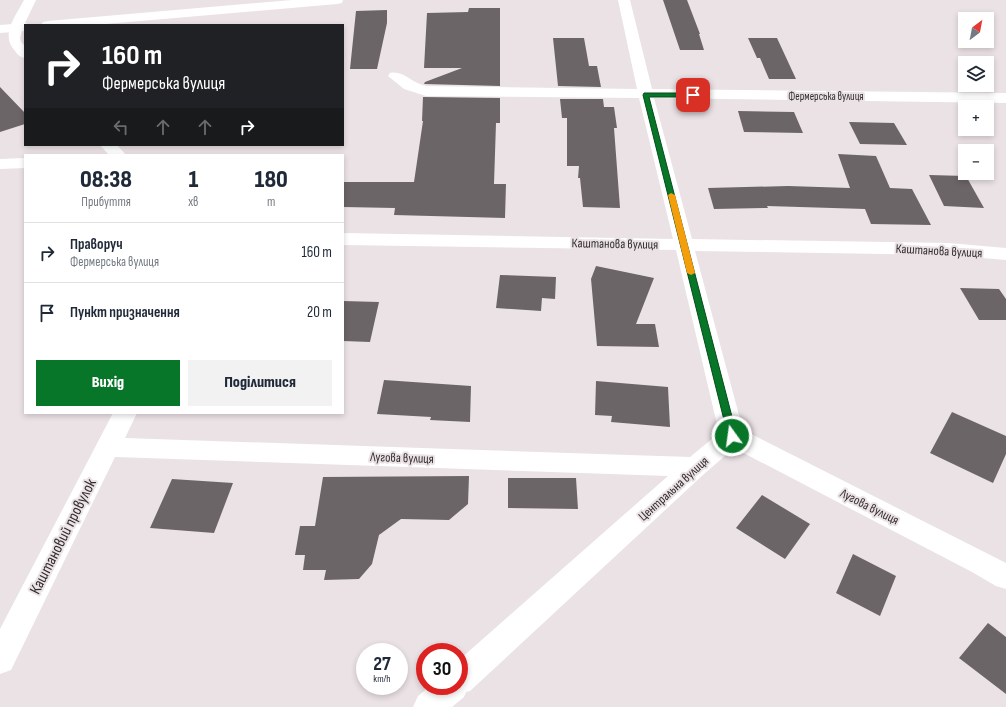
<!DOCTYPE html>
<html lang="uk">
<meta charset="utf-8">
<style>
:root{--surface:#fff;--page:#f2f2f3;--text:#1f2937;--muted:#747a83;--line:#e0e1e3;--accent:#077629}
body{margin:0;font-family:"Sofia Sans Condensed",sans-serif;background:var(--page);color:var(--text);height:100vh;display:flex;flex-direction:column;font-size:15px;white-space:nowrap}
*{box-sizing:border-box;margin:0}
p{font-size:13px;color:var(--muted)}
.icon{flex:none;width:22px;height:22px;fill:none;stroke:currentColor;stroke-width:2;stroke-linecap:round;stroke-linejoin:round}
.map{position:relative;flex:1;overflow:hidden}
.panel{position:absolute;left:24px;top:154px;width:320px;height:260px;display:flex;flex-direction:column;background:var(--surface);border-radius:0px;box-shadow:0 2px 6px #0003}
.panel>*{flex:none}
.top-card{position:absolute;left:24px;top:24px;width:320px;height:122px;border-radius:0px;box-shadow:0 2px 6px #0003;background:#202124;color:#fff;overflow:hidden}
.needle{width:26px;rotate:32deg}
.controls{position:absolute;left:958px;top:12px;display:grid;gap:8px}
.controls a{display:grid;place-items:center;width:36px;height:36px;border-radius:0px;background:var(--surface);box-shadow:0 2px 6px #0003;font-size:20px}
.speed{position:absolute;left:356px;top:643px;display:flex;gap:8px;font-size:20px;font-weight:700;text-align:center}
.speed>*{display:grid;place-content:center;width:52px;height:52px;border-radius:50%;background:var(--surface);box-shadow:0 2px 6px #0003;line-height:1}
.speed small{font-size:10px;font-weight:400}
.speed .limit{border:6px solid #d22;background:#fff;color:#111}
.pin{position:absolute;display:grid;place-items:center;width:34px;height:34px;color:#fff;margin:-17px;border-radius:8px;box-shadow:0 2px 6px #0006}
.me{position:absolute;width:44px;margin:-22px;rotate:346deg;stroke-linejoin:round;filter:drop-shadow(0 0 3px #0008)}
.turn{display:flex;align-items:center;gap:14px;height:84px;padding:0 12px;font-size:18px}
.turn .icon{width:52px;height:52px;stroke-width:2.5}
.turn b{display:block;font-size:28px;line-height:34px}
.lanes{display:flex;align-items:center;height:38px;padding:0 12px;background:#0003;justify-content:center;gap:20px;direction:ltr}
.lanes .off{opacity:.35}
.eta{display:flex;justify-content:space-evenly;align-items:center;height:68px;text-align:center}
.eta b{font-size:24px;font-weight:800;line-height:28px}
.cta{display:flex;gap:8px;margin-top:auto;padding:8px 12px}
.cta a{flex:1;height:46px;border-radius:0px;background:var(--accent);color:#fff;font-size:16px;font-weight:800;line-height:46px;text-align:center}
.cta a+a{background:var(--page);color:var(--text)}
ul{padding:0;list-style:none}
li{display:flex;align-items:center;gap:12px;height:60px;padding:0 12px;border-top:1px solid var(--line)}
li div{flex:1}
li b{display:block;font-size:15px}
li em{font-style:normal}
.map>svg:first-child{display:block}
.building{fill:#6c6567}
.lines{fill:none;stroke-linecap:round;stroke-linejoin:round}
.minor{fill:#fff;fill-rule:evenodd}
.major{fill:#fff;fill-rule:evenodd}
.route{fill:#077629;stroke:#054d1b}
.slow{fill:#f59e0b}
.labels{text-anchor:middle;stroke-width:4;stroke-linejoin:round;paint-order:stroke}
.far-street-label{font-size:11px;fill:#322e2f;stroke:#ebe2e5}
.street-label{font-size:13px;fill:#322e2f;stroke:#ebe2e5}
.near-street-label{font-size:16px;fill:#322e2f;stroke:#ebe2e5}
</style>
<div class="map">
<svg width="1006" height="707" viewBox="0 0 1006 707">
<rect width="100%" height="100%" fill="#ebe2e5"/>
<path class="building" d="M663 0H687L700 34H699L704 50H680Z
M469 8H500V86L424 84 425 82 462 68H424L427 13 468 12Z
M387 10V23L377 69H350L356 11Z
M553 38H584L589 66H597L601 87 558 86Z
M748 38H777L796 79H769L760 58H757Z
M0 87 25 113V124L0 132Z
M423 97 500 98V123H496L494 184H506L505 218 394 215 395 208 343 207V182H414L423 121H422Z
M560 99H603L604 107H614L617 128H614L620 208 583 207 580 178H578L579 166H567V118H562Z
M738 111 794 112 803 133 744 132Z
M849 122 894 123 907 145 860 144Z
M838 154 876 156 890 188 912 189 931 225 871 224 865 209 767 206 768 208 714 209 708 188 788 186 850 188Z
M929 175 966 176 984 208 944 206Z
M596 266 654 278 636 324H655L659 347 597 346 591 279Z
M500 275 556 277 555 299 542 298 541 311 496 308Z
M960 288 999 289 1006 299V320H979Z
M343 301 379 302 370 342 343 341Z
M384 380 471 386 470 422 430 420 431 417 377 414Z
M596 381 668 387 670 427 611 422 612 416 595 415Z
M952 412 1006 436V454L993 483 930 453Z
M469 476 468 504 449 520 401 519 379 535 372 564 359 579 324 580 326 570H303L305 555H295L300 526H315L323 477Z
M508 478H576L578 509 508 508Z
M172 479 233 483 214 533 150 528Z
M762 495 810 524 785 559 736 528Z
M853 554 896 576 880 616 836 593Z
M988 623 1006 637V694L959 658Z"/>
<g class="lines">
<path class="minor" d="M24 0H36L23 27 20 38 21 42 25 46V58C20 57 18 55 15 51 0 35 15 17 24 0Z
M618 0H630L652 89 1006 93V103L654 98 692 239 948 243 1006 248V260L948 255 695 251 743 430 1006 563V589L996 586 972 572 734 448 704 474 470 691 466 692 464 697 452 707H413L418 696 430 686H459V660L668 476 115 457 11 670 0 674V629L113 413H137L125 438 690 457 719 433 676 250 343 245V233L673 239 639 98 426 96 404 89 388 76 390 73C403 70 413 84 426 86L637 89Z
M100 145H117L126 155H109Z
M25 158V168L0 169V159Z"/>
<path class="major" d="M292 0H343L342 3 337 4 94 25H41L43 22 48 21Z
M25 23 30 25H25V31L0 33V25Z"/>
</g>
<path class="route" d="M644 93H693L696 95 693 97H649L737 436 736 439H729L728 436 643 95Z"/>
<path class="slow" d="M671 193 675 195 695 273 691 275 687 273 668 195Z"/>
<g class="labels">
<g class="far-street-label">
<text x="826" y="100">Фермерська вулиця</text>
</g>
<g class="street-label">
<text transform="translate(615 243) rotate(1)" y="5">Каштанова вулиця</text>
<text transform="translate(939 250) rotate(3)" y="5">Каштанова вулиця</text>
<text transform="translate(402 457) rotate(2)" y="5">Лугова вулиця</text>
<text transform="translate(673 488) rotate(-42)" y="5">Центральна вулиця</text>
<text transform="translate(870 506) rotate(27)" y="5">Лугова вулиця</text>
</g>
<g class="near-street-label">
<text transform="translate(62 536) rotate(-63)" y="6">Каштановий провулок</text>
</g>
</g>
</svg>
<div class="controls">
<a><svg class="needle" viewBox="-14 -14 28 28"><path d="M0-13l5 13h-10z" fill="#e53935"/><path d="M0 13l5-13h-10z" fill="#747a83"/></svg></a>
<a><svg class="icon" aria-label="layers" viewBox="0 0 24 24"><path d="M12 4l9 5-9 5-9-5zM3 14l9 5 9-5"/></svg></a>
<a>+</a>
<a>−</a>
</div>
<div class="speed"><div>27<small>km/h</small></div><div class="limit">30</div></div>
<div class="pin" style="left:693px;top:95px;background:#d93025"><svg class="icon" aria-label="arrive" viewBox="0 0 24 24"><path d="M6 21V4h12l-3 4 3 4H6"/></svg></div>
<svg class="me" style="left:732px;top:436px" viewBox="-20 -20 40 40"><circle r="17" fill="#077629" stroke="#fff" stroke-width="3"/><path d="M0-11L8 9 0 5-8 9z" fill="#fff"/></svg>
<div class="top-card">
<div class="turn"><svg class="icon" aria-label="right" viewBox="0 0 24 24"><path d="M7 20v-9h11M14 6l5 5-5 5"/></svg><div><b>160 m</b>Фермерська вулиця</div></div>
<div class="lanes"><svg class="icon off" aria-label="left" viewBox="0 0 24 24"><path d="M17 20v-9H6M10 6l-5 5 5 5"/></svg><svg class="icon off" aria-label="ahead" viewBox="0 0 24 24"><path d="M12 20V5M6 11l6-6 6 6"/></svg><svg class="icon off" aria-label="ahead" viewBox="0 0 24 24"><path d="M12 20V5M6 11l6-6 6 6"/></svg><svg class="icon" aria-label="right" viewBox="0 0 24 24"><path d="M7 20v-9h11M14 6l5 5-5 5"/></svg></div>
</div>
<section class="panel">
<div class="eta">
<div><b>08:38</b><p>Прибуття</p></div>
<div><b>1</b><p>хв</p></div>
<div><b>180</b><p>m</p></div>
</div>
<ul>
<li><svg class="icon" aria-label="right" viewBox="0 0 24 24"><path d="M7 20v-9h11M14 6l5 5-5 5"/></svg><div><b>Праворуч</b><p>Фермерська вулиця</p></div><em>160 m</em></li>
<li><svg class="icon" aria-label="arrive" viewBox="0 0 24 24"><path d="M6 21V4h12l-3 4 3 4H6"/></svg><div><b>Пункт призначення</b></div><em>20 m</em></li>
</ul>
<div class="cta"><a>Вихід</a><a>Поділитися</a></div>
</section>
</div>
